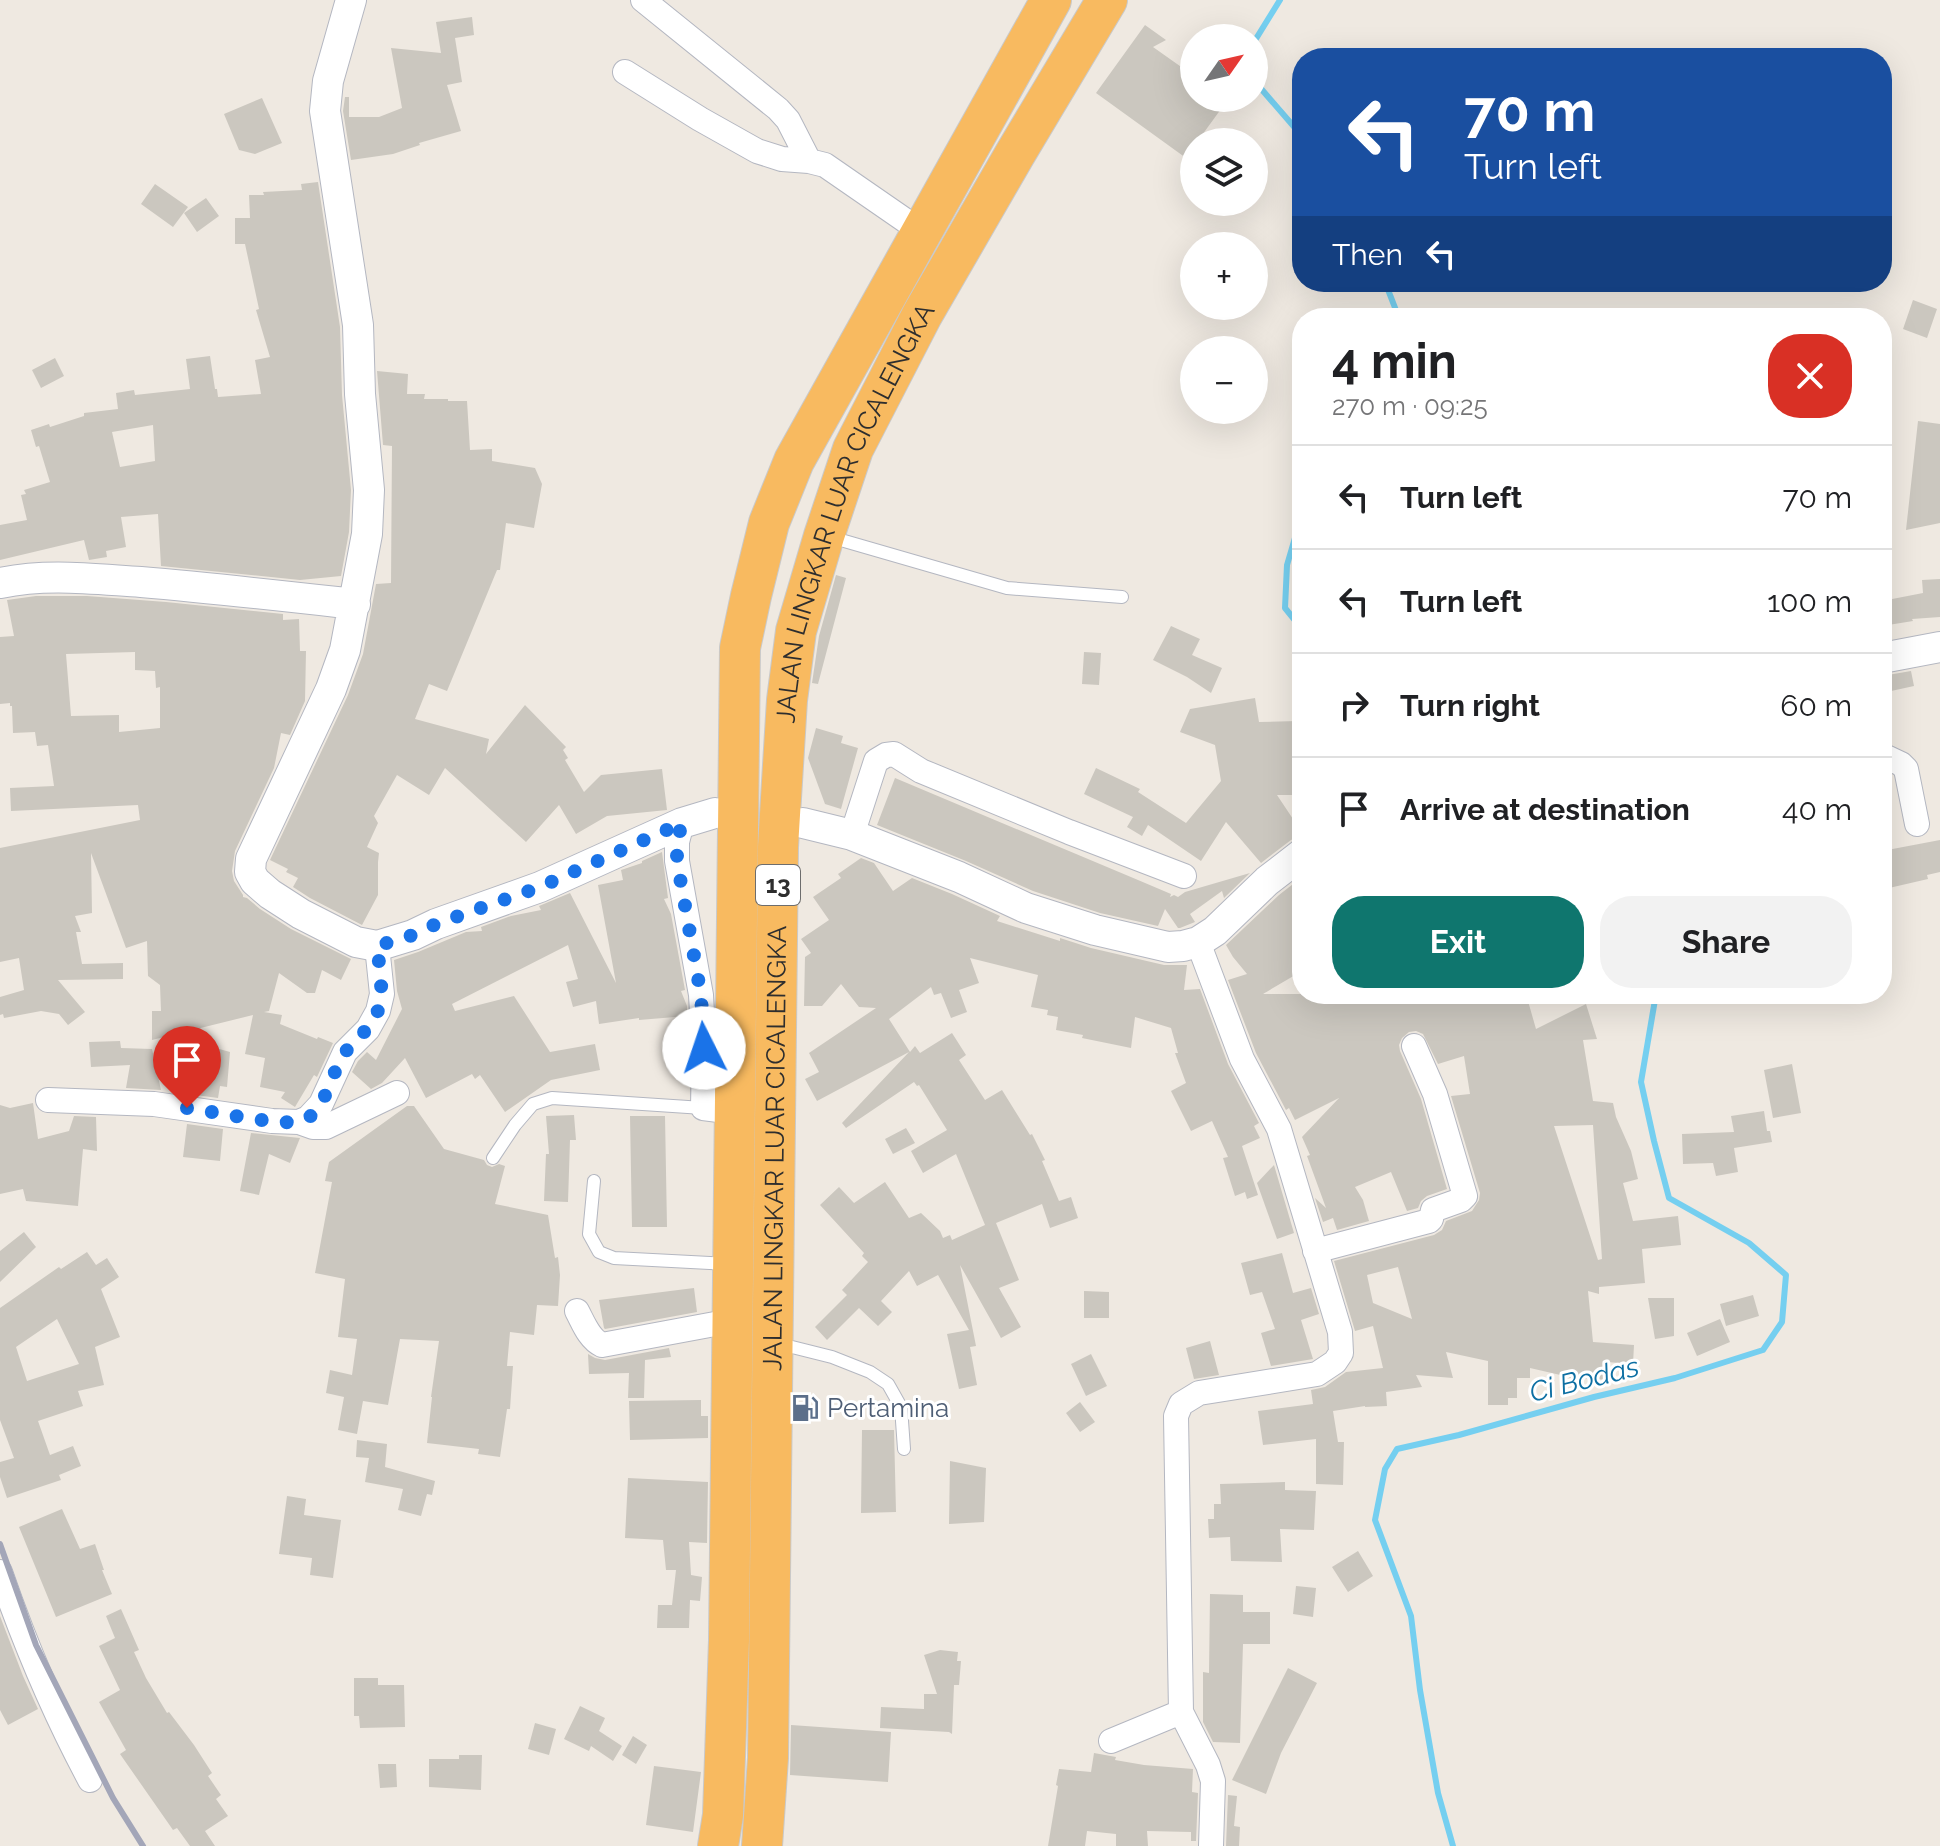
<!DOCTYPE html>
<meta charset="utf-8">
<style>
:root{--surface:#fff;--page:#f2f2f2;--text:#202124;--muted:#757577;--line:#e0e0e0;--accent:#0f766e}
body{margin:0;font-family:Raleway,sans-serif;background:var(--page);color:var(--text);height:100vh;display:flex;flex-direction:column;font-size:30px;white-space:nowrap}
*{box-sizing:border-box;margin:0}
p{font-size:26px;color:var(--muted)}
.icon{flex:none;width:44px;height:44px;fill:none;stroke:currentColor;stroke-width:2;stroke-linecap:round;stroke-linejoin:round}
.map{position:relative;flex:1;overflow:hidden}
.panel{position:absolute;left:1292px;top:308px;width:600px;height:696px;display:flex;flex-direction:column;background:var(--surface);border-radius:32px;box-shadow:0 8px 32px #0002}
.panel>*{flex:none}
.top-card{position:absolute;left:1292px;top:48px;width:600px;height:244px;border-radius:32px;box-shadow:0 8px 32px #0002;background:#1a4fa0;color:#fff;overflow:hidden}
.needle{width:52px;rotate:56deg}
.buttons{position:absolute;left:1180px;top:24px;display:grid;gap:16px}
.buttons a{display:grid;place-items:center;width:88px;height:88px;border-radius:50%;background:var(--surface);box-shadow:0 8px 32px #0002;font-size:40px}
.pin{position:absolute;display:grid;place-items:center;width:68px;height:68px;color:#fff;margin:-82px -34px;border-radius:50% 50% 50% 0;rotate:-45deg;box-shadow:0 0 8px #0007}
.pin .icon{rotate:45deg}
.me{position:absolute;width:88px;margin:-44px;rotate:356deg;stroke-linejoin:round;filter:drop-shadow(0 0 6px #0008)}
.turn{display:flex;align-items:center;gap:28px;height:168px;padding:0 40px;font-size:36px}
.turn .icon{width:104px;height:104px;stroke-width:2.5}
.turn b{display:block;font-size:56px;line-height:68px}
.then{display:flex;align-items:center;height:76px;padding:0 40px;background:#0003;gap:16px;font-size:30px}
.round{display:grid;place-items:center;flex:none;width:84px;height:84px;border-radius:32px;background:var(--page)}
.head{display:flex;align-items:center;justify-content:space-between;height:136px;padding:0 40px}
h1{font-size:48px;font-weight:700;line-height:60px}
.cta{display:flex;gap:16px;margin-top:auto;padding:16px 40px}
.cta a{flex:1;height:92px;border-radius:32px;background:var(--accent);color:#fff;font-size:32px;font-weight:700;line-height:92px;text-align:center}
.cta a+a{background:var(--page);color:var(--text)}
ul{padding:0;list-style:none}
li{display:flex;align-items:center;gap:24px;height:104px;padding:0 40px;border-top:2px solid var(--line)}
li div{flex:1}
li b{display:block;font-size:30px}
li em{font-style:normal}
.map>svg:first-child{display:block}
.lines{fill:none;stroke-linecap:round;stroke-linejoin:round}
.stream{stroke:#75cff0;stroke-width:6}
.building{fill:#cbc7bf;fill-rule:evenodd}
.service-casing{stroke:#b4b7c1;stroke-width:14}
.minor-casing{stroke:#b4b7c1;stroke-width:26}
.tertiary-casing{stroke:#b4b7c1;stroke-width:32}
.trunk-casing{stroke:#c9c9c9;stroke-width:42}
.service{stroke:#fff;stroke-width:12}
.minor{stroke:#fff;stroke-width:24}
.tertiary{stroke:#fff;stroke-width:30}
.trunk{stroke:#f8ba60;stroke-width:40}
.rail{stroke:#a3a6b8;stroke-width:6}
.route{stroke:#1a73e8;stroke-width:14;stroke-dasharray:0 25.2}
.labels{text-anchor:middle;stroke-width:6;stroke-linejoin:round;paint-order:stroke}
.shield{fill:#fff;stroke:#6d6d6d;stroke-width:2}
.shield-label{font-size:24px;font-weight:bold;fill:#2e2e2e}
.street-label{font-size:26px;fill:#2e2e2e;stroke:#fff}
.service-label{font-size:26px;fill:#4e5e75;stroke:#fff;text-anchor:start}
.water-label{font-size:28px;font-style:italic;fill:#0d6fa3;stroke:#fff}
</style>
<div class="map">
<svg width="1940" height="1846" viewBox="0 0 1940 1846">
<rect width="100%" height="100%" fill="#efe9e1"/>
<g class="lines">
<path class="stream" d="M1254 42 1280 0
M1254 57 1257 84 1302 136
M1385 282 1399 318
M1302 514 1287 565 1285 608 1302 629
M1453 1846 1438 1793 1420 1690 1411 1616 1375 1520 1385 1469 1397 1449 1459 1435 1594 1397 1675 1378 1763 1350 1782 1322 1786 1275 1749 1243 1669 1198 1654 1141 1641 1082 1656 994"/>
</g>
<path class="building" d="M472 17 474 35 455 38 462 82 447 85 461 131 419 143 420 145 393 154 351 160 343 111 345 97H349V117H379L402 108 391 48 441 53 436 22Z
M1145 25 1166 40 1153 47 1194 76V98H1229L1197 142H1194V147L1186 158 1096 93Z
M262 98 282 143 255 154 239 150 224 114Z
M318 182 340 327 342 395 351 490 349 532 341 576 300 580 161 566 158 514 121 517 126 547 106 551 107 557 89 560 84 540 0 560V525L27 520 21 495 26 494 24 490 50 482 39 446 36 447 31 430 49 424 50 427 84 416V413L118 409 116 393 134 390 135 395 190 389 186 359 210 356 215 389H217L218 397 261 394 255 360 270 357 256 310 259 309 245 244H235V218H250L249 195H264L263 192 302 190 301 184ZM153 425 155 461 120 467 112 432Z
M155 184 188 207 173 227 141 204Z
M206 198 219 216 197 232 184 213Z
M1913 300 1937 309 1927 338 1903 329Z
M55 358 64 376 41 388 32 370Z
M377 371 408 374 407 394H425L424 399H448V401H467L470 450 492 449V461L535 468 542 484 534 528 506 523 500 570H497L447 691 429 684 415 719 489 739 486 754 525 705 566 747 563 750 568 758 565 760 584 792 601 775 662 769 667 810 607 816 576 834 559 805 526 842 445 768 429 795 397 775 374 816 378 823 367 847 379 853 378 862V895L362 925 310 898 293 887 298 878 286 872 288 869 270 860 348 695 363 654 376 584 391 583 392 446 383 445Z
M1918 421 1940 424V523L1906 530Z
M836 575 846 578 818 684 812 683 819 636Z
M1940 579V617L1912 619 1913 621 1882 626V601L1923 593 1922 580Z
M36 596H87L166 602 283 614V620L299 619 300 651H306L305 701 290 735 281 733 274 768 235 851 232 871 234 881 243 895V897L247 898 260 909 291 929 351 959 341 980 322 970 315 993H307L279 973 269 1011 264 1012 282 1015 280 1024 317 1039 318 1037 333 1043 317 1077 314 1075 295 1107 281 1098 285 1092 260 1087 265 1058 245 1054 253 1015 152 1040V1011H161L160 985 148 976 147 941 126 948 91 853 92 913 75 916 81 932H76L82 964 123 963V979L58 980 85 1012 68 1025 59 1014 41 1011 4 1018 3 1014 0 1015V997L24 990 19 958 0 962V848L140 820 138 805 11 811 10 788 54 786 48 745 37 746 35 732 13 733 12 706H10V703L0 704V637L14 636 7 600ZM135 652V670L155 671 156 688 160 687V728L119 732V715L71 716 66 654Z
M1171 626 1200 639 1192 655 1222 668 1211 693 1187 677 1153 660Z
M1084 652 1101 653 1099 685 1082 684Z
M1911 671 1914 686 1882 693V676Z
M1255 698 1259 722 1298 721 1302 736V795H1277L1297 825 1294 828 1301 836 1291 840 1261 863 1226 822 1201 861 1148 825 1142 836 1127 827 1133 817 1084 794 1096 768 1140 789 1138 792 1186 823 1221 781 1215 745 1180 732 1190 709Z
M816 728 843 736 841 743 858 748 841 809 825 804 808 758Z
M895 778 1138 880 1171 894 1170 897 1174 895 1178 897 1185 892 1250 873 1224 898 1222 891 1190 914 1195 922 1180 928H1178L1165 909 1158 926 1100 913 1033 891 966 861 877 825Z
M1940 840V872L1927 875 1928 879 1889 888 1882 851Z
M662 852 668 898 664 899 671 914 685 990 681 991 687 1006V1016L639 1020V1018L599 1024 596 1001 573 1007 566 982 578 979 568 945 452 1004 455 1011 514 996 550 1052 595 1044 600 1070 551 1080 505 1112 480 1075 475 1079 472 1074 426 1098 405 1058 382 1083 371 1089 352 1072 358 1061 367 1052 376 1060 402 1009 397 991 394 960 418 952 466 932 482 931 481 927 511 916 541 910 539 906 570 893 616 983 598 885 623 880 621 870 642 863V861Z
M861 858 874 863 893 891 912 878 952 894 1000 916 997 921 1060 941V938L1091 948 1164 965H1187L1184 990 1200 989 1228 1064 1259 1123 1254 1126 1260 1138 1242 1146 1258 1195 1247 1199 1245 1192 1235 1196 1223 1158 1228 1157 1212 1121 1191 1131 1171 1091 1186 1083 1175 1053H1178L1171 1028 1135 1017 1131 1048 1082 1038 1083 1035 1056 1030 1058 1017 1047 1015 1048 1010 1031 1007 1038 975 970 958 979 983 959 990 967 1012 951 1018 941 993 934 995 931 987 889 1019 910 1052 915 1046 920 1053 952 1033 966 1055 959 1060 985 1100 1002 1090 1030 1135 1032 1134 1045 1160 1042 1161 1059 1201 1071 1197 1078 1218 1050 1228 1042 1204 996 1223 1019 1280 999 1288 1021 1327 1001 1338 960 1265 976 1346 970 1347 977 1385 959 1389 947 1334 969 1330 938 1275 917 1286 909 1271 881 1301 892 1312 878 1326 859 1308 827 1340 815 1327 847 1295 842 1290 868 1262 862 1256 864 1253 820 1205 839 1187 854 1203 885 1182 909 1218 921 1213 940 1231 943 1238 950 1235 952 1240 985 1225 956 1154 923 1173 911 1151 947 1130 919 1085 917 1086 914 1082 846 1128 842 1123 909 1052 817 1101 805 1079 819 1072 809 1053 876 1008 859 1007 841 984 822 1006H804L805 957 811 953 801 939 829 920 813 897 841 878 838 874Z
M1302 877V971L1263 994H1526L1536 1029 1586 1004 1597 1039 1583 1040 1593 1101 1613 1103 1616 1117 1631 1151 1638 1179 1623 1183 1633 1221 1678 1216 1681 1245 1642 1249 1645 1283 1599 1287V1294L1588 1291 1593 1342 1634 1345 1633 1364 1607 1362 1613 1380 1569 1378V1377L1530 1368V1378H1517V1398H1508V1405H1488V1361L1446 1352 1453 1378 1416 1375 1422 1387 1386 1392 1387 1406 1365 1407V1406L1333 1411 1338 1442H1344L1343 1485 1316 1484V1439L1263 1445 1258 1411 1313 1404 1311 1390 1325 1387 1346 1372 1383 1368 1373 1326 1355 1331 1334 1261 1434 1235 1442 1230 1446 1221 1472 1211 1479 1200 1480 1193 1451 1096 1470 1094 1464 1056 1438 1064 1423 1034 1416 1031 1409 1032 1402 1038 1399 1045 1400 1051 1421 1099 1447 1189 1427 1196 1421 1201 1418 1208 1407 1211 1391 1172 1355 1187 1363 1200 1369 1221 1337 1230 1333 1218 1323 1222 1315 1198 1326 1208 1307 1156 1310 1155 1302 1137 1339 1098 1295 1120 1289 1108 1286 1110 1256 1053 1228 980 1247 974 1233 957 1226 945 1279 895ZM1593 1125 1602 1259 1598 1260 1554 1126ZM1398 1267 1412 1319 1373 1303 1367 1275Z
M120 1041 121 1048 152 1049 161 1090 126 1088 130 1065 91 1067 89 1042Z
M205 1045 230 1052 227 1087 220 1086 218 1098 188 1094Z
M1792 1064 1801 1113 1773 1118 1764 1070Z
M33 1103 38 1139 69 1131 74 1116 96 1117 97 1151 83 1149 78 1206 26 1201 23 1189 0 1194V1105L10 1108Z
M407 1106H414L444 1149 484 1160 487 1165 492 1167 499 1164 505 1166 495 1204 548 1215 555 1258 558 1257 560 1275 558 1306 537 1305 534 1335 510 1332 507 1366H513L510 1409H507L500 1457 478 1454 479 1449 427 1443 432 1397H431L439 1341 400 1339 388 1405 363 1401 357 1434 338 1430 344 1397 326 1393 330 1370 352 1375 357 1339 338 1337 345 1279 315 1273 332 1182 325 1181 329 1162Z
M1764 1111 1767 1131H1770L1772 1142 1734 1148 1738 1172 1716 1176 1713 1163 1683 1164 1682 1134 1734 1132 1731 1116Z
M574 1115 576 1140H570L568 1202 544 1201 546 1154H549L546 1116Z
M630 1116H665L667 1227H632Z
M187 1124 223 1129 220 1161 183 1157Z
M906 1128 915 1143 893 1154 885 1139Z
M251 1133 300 1138 290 1163 269 1154 259 1195 240 1191Z
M1274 1165 1294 1233 1277 1239 1257 1183Z
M24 1232 36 1247 0 1282V1251Z
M87 1252 96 1265 107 1258 119 1277 101 1289 120 1337 95 1347 104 1385 78 1391 83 1406 38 1421 50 1455 73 1446 81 1466 59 1475 61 1480 7 1498 0 1477V1462L14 1458 0 1420V1308L59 1267 61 1269ZM57 1319 79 1364 27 1381 16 1347Z
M1282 1253 1293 1293 1311 1288 1319 1314 1301 1320 1313 1359 1271 1366 1261 1333 1275 1329 1262 1292 1250 1295 1241 1263Z
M694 1288 697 1312 605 1329 604 1328 599 1300Z
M1084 1291 1109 1292V1318H1084Z
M1753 1295 1759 1316 1726 1326 1720 1304Z
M1648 1298H1674V1336L1655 1339Z
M1720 1319 1730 1342 1697 1356 1687 1333Z
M1210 1341 1219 1375 1194 1379 1186 1348Z
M669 1348 671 1357 645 1360 644 1398H628L629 1373 589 1374 588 1354 595 1358 605 1360Z
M1091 1354 1107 1386 1086 1396 1071 1364Z
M701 1400V1416H708V1438L630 1440 629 1401Z
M1080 1402 1095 1422 1080 1432 1066 1413Z
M862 1430H894L896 1512 861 1513Z
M357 1440 387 1444 385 1467 435 1481 432 1495 427 1494 421 1516 398 1510 403 1489 365 1482 369 1458 356 1457Z
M950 1461 986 1468 984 1522 949 1524Z
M628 1478 708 1482 707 1543 689 1542 691 1575 702 1577 700 1601 690 1600 689 1628H657L658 1605H672L676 1570H666L663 1540 625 1538Z
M1285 1482V1490L1316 1491 1314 1530 1280 1529 1282 1562 1231 1561 1230 1537 1209 1538 1208 1519H1214V1504H1221L1220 1484Z
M287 1496 306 1499 304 1515 341 1520 333 1578 310 1575 312 1558 279 1554Z
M62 1509 80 1549 95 1544 104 1570H102L112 1594 56 1617 19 1527Z
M1358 1551 1373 1576 1348 1592 1332 1567Z
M1296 1586 1316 1588 1313 1617 1293 1614Z
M1210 1594 1243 1595V1612H1270V1644H1243L1240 1743 1213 1742 1203 1722V1672L1209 1673Z
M121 1609 139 1650 134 1652 146 1678 167 1713 169 1712 194 1745 212 1773 208 1776 221 1795 216 1799 228 1816 205 1831 215 1846H190L177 1828 173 1830 120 1754 126 1750 99 1702 120 1690 99 1646 115 1638 106 1616Z
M0 1616 23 1676 38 1709 8 1725 0 1710Z
M940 1650 958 1652 957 1661H961L959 1685H954L952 1734 949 1732 880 1728 881 1707 924 1709V1694H937L924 1655Z
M1288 1668 1317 1683 1281 1753 1266 1794 1232 1780Z
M354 1678H378V1685H404L405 1727 360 1728 359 1716H354Z
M580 1706 605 1718 599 1731 622 1746 613 1761 591 1746 589 1751 564 1739Z
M535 1723 556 1729 549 1755 528 1749Z
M791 1725 891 1732 888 1782 790 1775Z
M633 1736 647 1745 636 1764 622 1755Z
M1094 1753 1116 1757 1115 1760 1144 1765 1193 1769 1192 1792 1198 1793 1196 1841H1191V1832L1147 1831 1148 1846H1116V1834L1087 1831 1085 1846H1048L1058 1786 1056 1785 1059 1769 1091 1772Z
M459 1755H482L481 1790 429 1787V1759H459Z
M378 1764H396L397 1787 380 1788Z
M654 1766 701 1772 693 1832 646 1825Z
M1228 1795 1237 1796 1234 1826 1240 1827 1239 1846H1226Z"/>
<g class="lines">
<g class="service-casing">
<path id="service" d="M827 536 1007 588 1122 597
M493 1158 515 1125 533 1104 552 1098 703 1108
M594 1181 589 1234 599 1252 614 1258 729 1264
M776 1343 832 1357 870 1372 888 1384 901 1407 904 1449"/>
</g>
<g class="minor-casing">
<path id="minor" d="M643 0 778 109 788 120 809 161
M625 72 700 119 757 151 782 159 809 161 825 165 922 232
M1882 755 1901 764 1906 769 1917 824
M682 823 677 842V861L701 995 704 1048 703 1108 734 1112
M852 835 876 761 886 755 894 754 921 771 1069 832 1184 876
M1198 942 1242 1059 1279 1129 1340 1332 1341 1353 1335 1362 1317 1374 1199 1393 1181 1404 1176 1416 1181 1712 1208 1765 1213 1781 1211 1846
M48 1100 154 1104 272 1121 299 1122 308 1118 321 1104 345 1052 368 1029 378 1011 382 994 377 946
M299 1122 313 1127H326L397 1093
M1315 1251 1429 1221 1431 1219 1433 1210 1461 1200 1465 1196 1435 1094 1414 1046
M577 1311C583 1322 589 1339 602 1345L731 1321
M0 1572C25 1644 54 1713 90 1780
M1111 1741 1181 1712"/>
</g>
<g class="tertiary-casing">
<path id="tertiary" d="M351 0 328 81 325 111 358 325 360 394 369 490 367 534 345 650 331 689 251 859 250 872 255 881 270 894 301 914 356 942 377 946 413 935 436 924 540 887 682 823 715 813
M0 583C47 573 93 579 141 582 212 588 283 596 355 604
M1882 658 1940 647
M803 823 852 835 959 877 1026 908 1095 930 1168 947 1183 946 1198 942 1215 931 1267 881 1302 854"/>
</g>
<g class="trunk-casing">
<g id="trunk">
<path d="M718 1846 723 1815 729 1640 740 648 751 596 769 523 794 461 1051 0"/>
<path id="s1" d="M762 1846 768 1758 778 847 787 700 796 631 824 536 853 449 922 315 1015 154 1107 0"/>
</g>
</g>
<use href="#service" class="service"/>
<use href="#minor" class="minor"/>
<use href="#tertiary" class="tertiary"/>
<use href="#trunk" class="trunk"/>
<path class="rail" d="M0 1544 36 1645 113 1798 143 1846"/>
</g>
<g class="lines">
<path class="route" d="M187 1108C211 1111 283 1127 302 1121 327 1112 331 1069 347 1050 359 1036 374 1026 379 1007 384 987 379 966 377 946L413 935 436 924 540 887 682 823 677 842V861L701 995 704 1048"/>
</g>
<defs>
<g id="fuel-bare" transform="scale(2.16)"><path d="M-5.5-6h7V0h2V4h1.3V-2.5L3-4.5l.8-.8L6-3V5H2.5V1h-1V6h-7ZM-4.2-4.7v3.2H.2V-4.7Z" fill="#5c6f8a" stroke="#fff" stroke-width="2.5" paint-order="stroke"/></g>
</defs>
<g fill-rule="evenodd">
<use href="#fuel-bare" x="805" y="1408"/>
</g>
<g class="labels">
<rect class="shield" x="756" y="865" width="44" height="40" rx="6"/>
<g class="shield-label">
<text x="778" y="893">13</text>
</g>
<g class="street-label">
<text dy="9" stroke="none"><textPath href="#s1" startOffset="1346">JALAN LINGKAR LUAR CICALENGKA</textPath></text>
<text dy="9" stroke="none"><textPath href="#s1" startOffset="698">JALAN LINGKAR LUAR CICALENGKA</textPath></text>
</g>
<g class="service-label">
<text x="827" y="1417">Pertamina</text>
</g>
<g class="water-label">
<text transform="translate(1584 1379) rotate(-14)" y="10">Ci Bodas</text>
</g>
</g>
</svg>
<div class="buttons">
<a><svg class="needle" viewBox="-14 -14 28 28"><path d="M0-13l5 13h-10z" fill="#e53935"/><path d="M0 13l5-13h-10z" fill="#757577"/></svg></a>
<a><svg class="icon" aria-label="layers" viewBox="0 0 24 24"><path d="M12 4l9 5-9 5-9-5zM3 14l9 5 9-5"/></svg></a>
<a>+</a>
<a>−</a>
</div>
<div class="pin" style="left:187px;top:1108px;background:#d93025"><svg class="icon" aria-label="arrive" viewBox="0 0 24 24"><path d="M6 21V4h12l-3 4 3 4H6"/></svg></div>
<svg class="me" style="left:704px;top:1048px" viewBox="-20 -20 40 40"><circle r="19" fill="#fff"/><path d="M0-13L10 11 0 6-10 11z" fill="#1a73e8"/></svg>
<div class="top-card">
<div class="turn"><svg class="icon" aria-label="left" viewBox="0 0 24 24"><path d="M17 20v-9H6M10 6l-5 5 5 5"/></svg><div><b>70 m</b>Turn left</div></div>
<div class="then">Then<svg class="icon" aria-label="left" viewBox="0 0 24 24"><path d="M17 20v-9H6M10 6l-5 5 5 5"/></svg></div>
</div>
<section class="panel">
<div class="head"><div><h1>4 min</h1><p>270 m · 09:25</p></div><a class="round" style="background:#d93025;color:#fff"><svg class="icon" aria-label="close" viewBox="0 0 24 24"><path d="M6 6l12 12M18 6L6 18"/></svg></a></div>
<ul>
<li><svg class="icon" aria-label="left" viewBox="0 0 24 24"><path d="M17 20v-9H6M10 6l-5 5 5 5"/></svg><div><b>Turn left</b></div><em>70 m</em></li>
<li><svg class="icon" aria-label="left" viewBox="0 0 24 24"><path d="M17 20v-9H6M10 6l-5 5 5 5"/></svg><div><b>Turn left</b></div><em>100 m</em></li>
<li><svg class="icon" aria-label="right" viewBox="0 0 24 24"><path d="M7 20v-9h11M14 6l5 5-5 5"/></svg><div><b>Turn right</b></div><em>60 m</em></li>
<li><svg class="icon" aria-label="arrive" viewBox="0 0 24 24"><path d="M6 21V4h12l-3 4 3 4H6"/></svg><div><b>Arrive at destination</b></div><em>40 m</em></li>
</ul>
<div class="cta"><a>Exit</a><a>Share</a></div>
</section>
</div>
